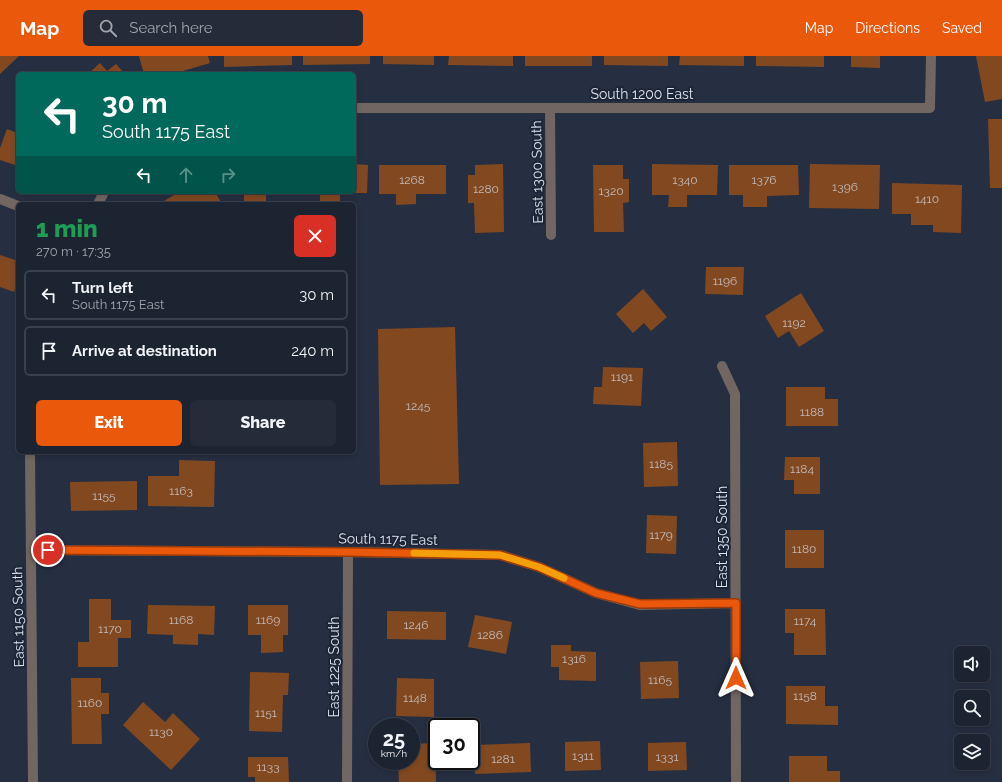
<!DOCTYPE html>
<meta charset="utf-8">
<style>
:root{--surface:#1c2331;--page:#252b39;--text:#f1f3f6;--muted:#a0a4ab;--line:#3a404d;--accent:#ea580c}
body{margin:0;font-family:Raleway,sans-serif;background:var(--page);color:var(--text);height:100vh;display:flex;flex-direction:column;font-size:15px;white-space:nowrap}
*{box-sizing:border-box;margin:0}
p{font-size:13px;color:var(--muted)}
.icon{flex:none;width:22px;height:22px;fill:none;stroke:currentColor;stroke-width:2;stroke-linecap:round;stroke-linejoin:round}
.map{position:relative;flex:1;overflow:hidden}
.details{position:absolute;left:16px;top:146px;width:340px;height:252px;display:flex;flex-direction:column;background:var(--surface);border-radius:6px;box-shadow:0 2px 6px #0003,0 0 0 1px var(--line)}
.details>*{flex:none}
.banner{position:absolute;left:16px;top:16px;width:340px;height:122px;border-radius:6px;box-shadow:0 2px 6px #0003,0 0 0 1px var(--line);background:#00695c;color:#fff;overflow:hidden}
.tools{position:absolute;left:954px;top:590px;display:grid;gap:8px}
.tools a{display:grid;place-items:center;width:36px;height:36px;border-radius:6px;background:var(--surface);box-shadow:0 2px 6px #0003,0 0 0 1px var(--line);font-size:20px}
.speed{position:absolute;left:368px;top:662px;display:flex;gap:8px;font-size:20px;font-weight:700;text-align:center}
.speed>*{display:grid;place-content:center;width:52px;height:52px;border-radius:50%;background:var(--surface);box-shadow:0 2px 6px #0003,0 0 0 1px var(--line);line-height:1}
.speed small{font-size:10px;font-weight:400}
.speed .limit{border:2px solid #111;border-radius:6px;background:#fff;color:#111}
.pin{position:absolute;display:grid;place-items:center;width:34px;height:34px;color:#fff;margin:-17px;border:2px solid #fff;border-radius:50%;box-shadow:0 1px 4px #0007}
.me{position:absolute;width:44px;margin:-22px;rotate:0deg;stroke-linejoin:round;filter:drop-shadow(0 0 3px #0008)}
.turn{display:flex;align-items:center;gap:14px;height:84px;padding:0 20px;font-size:18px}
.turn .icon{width:52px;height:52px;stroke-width:2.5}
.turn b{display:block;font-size:28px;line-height:34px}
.lanes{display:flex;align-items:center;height:38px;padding:0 20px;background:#0003;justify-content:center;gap:20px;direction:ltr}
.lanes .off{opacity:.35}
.round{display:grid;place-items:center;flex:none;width:42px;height:42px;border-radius:6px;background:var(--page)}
.head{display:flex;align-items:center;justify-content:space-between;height:68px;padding:0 20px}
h1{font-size:24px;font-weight:800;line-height:30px;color:#1e9e55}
.action{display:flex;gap:8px;margin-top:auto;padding:8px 20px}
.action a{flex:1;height:46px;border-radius:6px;background:var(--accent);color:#fff;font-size:16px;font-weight:800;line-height:46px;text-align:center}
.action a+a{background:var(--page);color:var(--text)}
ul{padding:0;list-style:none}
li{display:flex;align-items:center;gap:12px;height:50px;margin:0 8px 6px;padding:0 12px;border:2px solid var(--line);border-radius:6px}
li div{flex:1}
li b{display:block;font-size:15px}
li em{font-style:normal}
header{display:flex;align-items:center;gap:24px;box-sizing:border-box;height:56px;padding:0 20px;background:var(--accent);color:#fff}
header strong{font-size:19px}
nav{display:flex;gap:22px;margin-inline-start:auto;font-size:14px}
.search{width:280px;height:36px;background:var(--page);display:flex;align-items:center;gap:10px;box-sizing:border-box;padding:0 14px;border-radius:6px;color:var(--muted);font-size:15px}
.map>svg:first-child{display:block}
.building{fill:#824921}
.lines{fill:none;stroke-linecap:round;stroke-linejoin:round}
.street{stroke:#716662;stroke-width:10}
.route-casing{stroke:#983908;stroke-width:10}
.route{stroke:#ea580c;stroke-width:7}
.slow{stroke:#f59e0b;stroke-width:7}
.labels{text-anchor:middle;stroke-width:4;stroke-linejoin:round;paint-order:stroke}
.number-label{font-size:12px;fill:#c4bab9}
.street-label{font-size:14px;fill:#dae0ec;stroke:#1d2637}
</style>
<header>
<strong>Map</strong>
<div class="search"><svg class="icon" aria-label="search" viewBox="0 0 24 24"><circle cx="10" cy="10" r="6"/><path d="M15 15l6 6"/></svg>Search here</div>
<nav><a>Map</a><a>Directions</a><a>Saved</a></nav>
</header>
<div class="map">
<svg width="1002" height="726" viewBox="0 0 1002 726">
<rect width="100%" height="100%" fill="#262f41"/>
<path class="building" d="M0 0H19L0 18Z
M139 0H208L210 7 173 18H144Z
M224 0H292V9L224 11Z
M303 0H370V8L303 9Z
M383 0H434V9L383 8Z
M449 0H513V10L448 9Z
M525 0H592V10H525Z
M604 0H668V10L604 9Z
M680 0H744V10L679 9Z
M756 0H824V11L756 10Z
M851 0H880V12L851 11Z
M976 0H1002V43L985 46Z
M100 7 107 15 116 8 125 18H88Z
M988 63H1002V132H990Z
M7 73 18 77V110L0 104V92Z
M354 108 368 109 367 137H354Z
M503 108 504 176 475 177 474 147H468V119H475V109Z
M652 108 718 109 717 139H687V151H668L669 139H652Z
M810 108 880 109 879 153 809 152Z
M379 109H446V138H416V148L396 149V138H379Z
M593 109H623V123H629V146L623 147 624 176H594Z
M729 109H798L799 139 767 140V151H743V139H729Z
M892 127 962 129 961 177 933 176V169H911V158H892Z
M179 136H215L222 148H159Z
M244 136H266V146H244Z
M320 136H340V147H320Z
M0 199 18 205V224L14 236 0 231Z
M706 211H744L743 239 705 238Z
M643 233 667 261 651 275 644 267 633 277 616 258Z
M801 237 824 275 799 291 789 275 778 282 765 260Z
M455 271 459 428 380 429 378 273Z
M603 311 643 312 641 350 593 348 594 331H602Z
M786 331H825V343H838V370H786Z
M677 386 678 430 644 431 643 387Z
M785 401H820V438H794V424H784Z
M179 404 215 405 214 451 148 450V420H179Z
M137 425V454L71 455 70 426Z
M647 459 677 460 676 498 646 497Z
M785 474H824V512H785Z
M89 543H111V564H131V582H118V611H78V586H89Z
M148 549 215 550 214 579 198 578V589L173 588V579L147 578Z
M248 549H288V579H283V596L261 597V579H248Z
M785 553H825L826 599H794V577H785Z
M387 555 446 556V584L387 583Z
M475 559 512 566 506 598 468 591Z
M551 589H571V595L596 596V625L559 624V611H551Z
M678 605 679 642 641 643 640 606Z
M250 616 289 617 288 639H283L282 676 249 675Z
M71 622H101V637H109V658H101L102 688H72Z
M397 622 434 623V661L396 660Z
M786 630H825V650H838V669L786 668Z
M143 646 165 666 173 657 200 683 171 714 123 669Z
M600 685 601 714 565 715V686Z
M686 686 687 714 648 715V687Z
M435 687 436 726H399L398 705H411V688Z
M530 687 531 716 475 718 474 689Z
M789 700H827V715H840V726H789Z
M248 701H288L289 726H255V721H248Z"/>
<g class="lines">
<path class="street" d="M354 52H930L931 0
M550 52 551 179
M0 143 18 150
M98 148 104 136
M722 310 735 338 736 726
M30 396 33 726
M31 494 348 496 500 499 539 511 596 537 640 549 736 547
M347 726 348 496"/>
</g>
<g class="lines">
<g class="route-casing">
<path id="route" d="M48 494 348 496 500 499 539 511 596 537 640 548 736 547V622"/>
</g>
<use href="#route" class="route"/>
<path class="slow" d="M414 497 500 499 539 511 564 522"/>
</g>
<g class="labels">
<g class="number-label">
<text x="412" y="128">1268</text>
<text x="685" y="128">1340</text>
<text x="764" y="128">1376</text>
<text x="845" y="135">1396</text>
<text x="486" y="137">1280</text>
<text x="611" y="139">1320</text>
<text x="927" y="147">1410</text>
<text x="725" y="229">1196</text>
<text x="794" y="271">1192</text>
<text x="622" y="325">1191</text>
<text x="418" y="354">1245</text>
<text x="812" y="360">1188</text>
<text x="661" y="412">1185</text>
<text x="802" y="417">1184</text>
<text x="181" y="439">1163</text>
<text x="104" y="444">1155</text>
<text x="661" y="483">1179</text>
<text x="804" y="497">1180</text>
<text x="181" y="568">1168</text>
<text x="268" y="568">1169</text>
<text x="805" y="569">1174</text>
<text x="416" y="573">1246</text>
<text x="110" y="577">1170</text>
<text x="490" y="583">1286</text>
<text x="574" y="607">1316</text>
<text x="660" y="628">1165</text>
<text x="805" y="644">1158</text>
<text x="415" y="646">1148</text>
<text x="90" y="651">1160</text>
<text x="266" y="661">1151</text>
<text x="161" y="680">1130</text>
<text x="583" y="704">1311</text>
<text x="667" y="705">1331</text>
<text x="503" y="707">1281</text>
<text x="268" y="715">1133</text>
</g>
<g class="street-label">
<text x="642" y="43">South 1200 East</text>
<text transform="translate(537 116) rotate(-91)" y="5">East 1300 South</text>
<text transform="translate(722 481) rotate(-90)" y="5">East 1350 South</text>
<text transform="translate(388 483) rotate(1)" y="5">South 1175 East</text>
<text transform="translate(18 561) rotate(-91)" y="5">East 1150 South</text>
<text transform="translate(334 611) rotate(-90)" y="5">East 1225 South</text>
</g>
</g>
</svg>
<div class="tools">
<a><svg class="icon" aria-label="sound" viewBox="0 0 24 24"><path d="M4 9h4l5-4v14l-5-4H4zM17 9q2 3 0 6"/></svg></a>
<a><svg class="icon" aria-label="search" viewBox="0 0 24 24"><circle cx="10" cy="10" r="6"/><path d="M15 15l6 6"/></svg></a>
<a><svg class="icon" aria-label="layers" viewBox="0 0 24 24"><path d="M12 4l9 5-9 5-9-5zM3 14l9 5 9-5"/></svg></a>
</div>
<div class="speed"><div>25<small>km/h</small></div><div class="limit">30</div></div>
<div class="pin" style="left:48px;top:494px;background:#d93025"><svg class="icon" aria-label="arrive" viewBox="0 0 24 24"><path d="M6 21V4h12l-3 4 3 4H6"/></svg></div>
<svg class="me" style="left:736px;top:622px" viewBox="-20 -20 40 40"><path d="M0-17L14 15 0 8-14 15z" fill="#ea580c" stroke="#fff" stroke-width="4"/></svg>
<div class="banner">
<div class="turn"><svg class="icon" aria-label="left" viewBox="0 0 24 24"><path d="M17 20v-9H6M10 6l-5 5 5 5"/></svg><div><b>30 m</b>South 1175 East</div></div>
<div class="lanes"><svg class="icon" aria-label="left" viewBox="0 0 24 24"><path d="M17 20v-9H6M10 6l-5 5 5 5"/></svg><svg class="icon off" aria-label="ahead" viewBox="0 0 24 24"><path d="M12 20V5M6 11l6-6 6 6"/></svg><svg class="icon off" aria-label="right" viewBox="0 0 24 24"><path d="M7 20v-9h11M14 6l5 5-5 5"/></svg></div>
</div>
<section class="details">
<div class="head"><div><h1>1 min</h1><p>270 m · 17:35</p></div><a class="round" style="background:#d93025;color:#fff"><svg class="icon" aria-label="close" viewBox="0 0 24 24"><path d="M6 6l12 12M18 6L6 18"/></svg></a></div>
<ul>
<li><svg class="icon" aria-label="left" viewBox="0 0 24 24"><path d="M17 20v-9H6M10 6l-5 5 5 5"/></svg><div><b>Turn left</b><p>South 1175 East</p></div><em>30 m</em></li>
<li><svg class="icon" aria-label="arrive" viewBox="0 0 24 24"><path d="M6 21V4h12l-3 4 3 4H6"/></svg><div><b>Arrive at destination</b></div><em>240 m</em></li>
</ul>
<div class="action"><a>Exit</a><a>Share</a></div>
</section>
</div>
